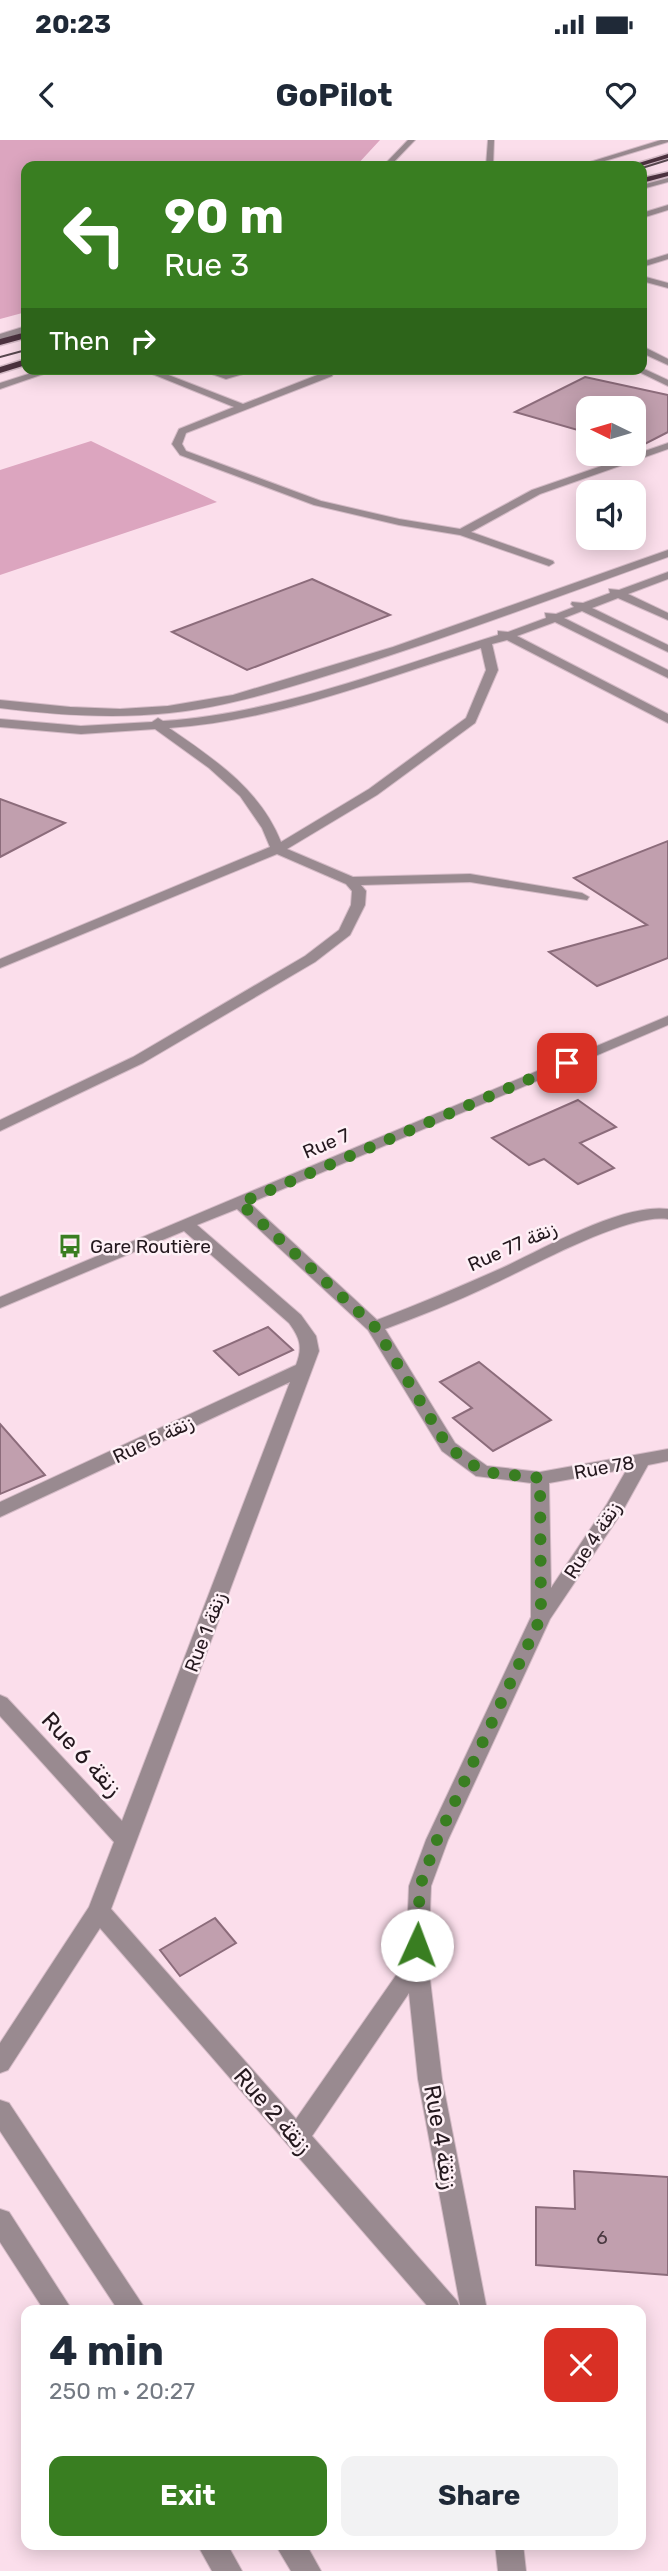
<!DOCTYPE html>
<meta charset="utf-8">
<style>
:root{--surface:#fff;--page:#f2f2f3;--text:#1f2937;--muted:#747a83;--accent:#397e21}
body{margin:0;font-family:Rubik,"Noto Sans Arabic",sans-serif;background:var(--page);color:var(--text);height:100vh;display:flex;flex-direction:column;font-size:26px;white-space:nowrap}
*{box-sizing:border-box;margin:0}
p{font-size:23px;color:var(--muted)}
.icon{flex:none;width:38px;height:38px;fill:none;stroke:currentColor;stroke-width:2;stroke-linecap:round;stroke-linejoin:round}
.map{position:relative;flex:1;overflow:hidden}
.panel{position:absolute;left:21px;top:2165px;width:625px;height:245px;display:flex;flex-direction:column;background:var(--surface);border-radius:14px;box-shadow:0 4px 18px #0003}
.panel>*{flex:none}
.top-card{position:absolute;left:21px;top:21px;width:626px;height:214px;border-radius:14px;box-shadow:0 4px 18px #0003;background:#397e21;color:#fff;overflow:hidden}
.needle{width:46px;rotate:275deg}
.buttons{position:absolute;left:576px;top:256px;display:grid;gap:14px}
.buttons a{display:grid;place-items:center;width:70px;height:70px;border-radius:14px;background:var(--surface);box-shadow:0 4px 18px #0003;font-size:35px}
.pin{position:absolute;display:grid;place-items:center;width:60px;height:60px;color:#fff;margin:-30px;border-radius:14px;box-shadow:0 4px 10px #0006}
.me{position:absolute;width:77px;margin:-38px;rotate:2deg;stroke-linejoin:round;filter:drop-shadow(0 0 5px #0008)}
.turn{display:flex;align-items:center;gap:24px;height:147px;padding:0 28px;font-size:32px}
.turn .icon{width:91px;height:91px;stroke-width:2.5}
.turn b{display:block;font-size:49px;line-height:60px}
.then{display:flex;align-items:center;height:66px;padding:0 28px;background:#0003;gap:14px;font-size:26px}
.round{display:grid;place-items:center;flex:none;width:74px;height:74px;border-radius:14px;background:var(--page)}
.head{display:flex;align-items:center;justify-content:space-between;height:119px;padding:0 28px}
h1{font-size:42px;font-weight:700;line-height:52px}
.action{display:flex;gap:14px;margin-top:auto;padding:14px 28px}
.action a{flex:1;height:80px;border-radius:14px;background:var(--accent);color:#fff;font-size:28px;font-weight:700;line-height:80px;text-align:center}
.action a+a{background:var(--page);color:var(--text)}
.status{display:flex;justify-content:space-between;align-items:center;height:49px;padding:0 35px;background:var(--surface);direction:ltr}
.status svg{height:19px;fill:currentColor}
header{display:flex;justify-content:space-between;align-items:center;height:91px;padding:0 28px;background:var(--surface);font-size:32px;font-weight:700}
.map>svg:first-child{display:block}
.green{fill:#dca5bf}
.building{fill:#c19fae;stroke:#8c6c7b;stroke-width:2}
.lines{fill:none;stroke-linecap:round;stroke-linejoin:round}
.service-casing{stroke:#d4bac6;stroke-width:2}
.minor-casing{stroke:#d4bac6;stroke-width:2}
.tertiary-casing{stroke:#d4bac6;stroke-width:2}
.trunk-casing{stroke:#d4bac6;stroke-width:3}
.service{fill:#998a90;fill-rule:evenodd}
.minor{fill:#998a90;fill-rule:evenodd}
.tertiary{fill:#998a90;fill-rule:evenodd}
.trunk{fill:#4c323f;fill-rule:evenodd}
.tram{stroke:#57474e;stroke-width:2}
.route{stroke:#397e21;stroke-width:12;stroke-dasharray:0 21.6}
.labels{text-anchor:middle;stroke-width:5;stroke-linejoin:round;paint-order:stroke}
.street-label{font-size:19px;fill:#24181e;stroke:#fef0f6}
.poi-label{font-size:19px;fill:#24181e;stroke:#fef0f6;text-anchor:start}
.near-number-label{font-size:19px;fill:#4b3a42}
.near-street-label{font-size:23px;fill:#24181e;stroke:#fef0f6}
</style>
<div class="status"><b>20:23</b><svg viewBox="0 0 49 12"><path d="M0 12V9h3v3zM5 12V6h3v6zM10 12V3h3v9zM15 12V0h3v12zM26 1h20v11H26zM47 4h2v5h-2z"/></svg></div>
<header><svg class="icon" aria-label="back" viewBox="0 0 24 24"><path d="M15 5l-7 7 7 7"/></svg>GoPilot<svg class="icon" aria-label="heart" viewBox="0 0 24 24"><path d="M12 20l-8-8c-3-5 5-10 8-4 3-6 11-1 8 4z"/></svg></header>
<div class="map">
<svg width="668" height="2431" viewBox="0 0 668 2431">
<rect width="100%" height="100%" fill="#fbdeeb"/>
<path class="green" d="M0 0H380L356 26H26V172L0 179Z
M91 301 217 362 0 435V330Z"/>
<path class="building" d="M585 237 668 255V292L639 307 634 305V268H588V293L515 272Z
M312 439 390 475 247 530 172 492Z
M0 659 65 683 0 717Z
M668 701V818L597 846 549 812 647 785 574 738Z
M578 960 616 987 580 1003 614 1028 578 1044 544 1019 529 1025 492 998Z
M268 1187 293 1210 239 1235 214 1211Z
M479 1222 551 1280 493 1311 453 1278 472 1268 440 1242Z
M0 1284 45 1335 0 1354Z
M215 1778 236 1803 180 1836 160 1810Z
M574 2031 668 2037V2135L536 2125V2067L575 2069Z"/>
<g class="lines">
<g class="service-casing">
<path id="service" d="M642 228 668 240V246L633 229Z
M140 229H153L243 264 325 232 326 229H335L332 236 186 293 182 304 186 311 321 361 399 379 460 389 532 350 668 303V309L540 354 471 392 553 421 554 423 549 426 460 395 399 385 314 365 180 315 172 304 179 289 234 267Z
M198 229 226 233 260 229 226 239Z
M668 410V417C562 455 456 495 348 529 290 547 230 567 169 573 113 579 56 575 0 568V560L70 567 120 569 168 566 233 555 393 507Z
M668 432V439L628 454 668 473V480L618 458 592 468 668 505V512L582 471 564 478 668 530V538L555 482 517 496 668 574V583L507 500 492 504 498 530 475 583 377 655 287 709 353 737 470 734 582 753 589 757 587 760 470 742 361 745 366 751 365 765 350 795 315 822 143 923 0 991V980L133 917 305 816 339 790 351 765 352 751 346 744 277 714 0 828V819L270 707 262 688 240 656 209 628 155 589 81 594 0 587V579L81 586 152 582 158 578 163 581C275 574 391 528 498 495V491L508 492 546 478 545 473 556 474 574 467 571 464 572 462 583 463 610 453 609 449 619 450ZM481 508 486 530 466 578 369 649 281 702C260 649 214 619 169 588 276 581 380 539 481 508Z"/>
</g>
<g class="minor-casing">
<path id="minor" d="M488 0H494L493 26H486Z
M668 38V42L642 49V45Z
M668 65V70L642 78V73Z
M668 114V119L642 127V122Z
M642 136 668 143V148L642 141Z
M642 206 668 219V225L642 213Z
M668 876V885L250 1063 377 1180C420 1164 461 1146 502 1128 545 1108 622 1063 668 1069V1079C627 1073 531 1127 489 1146 455 1162 420 1176 385 1189L455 1303 487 1326 540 1332 668 1309V1321L648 1325 622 1372 550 1479 448 1700 431 1746 428 1823 442 1939 487 2170H461L418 1939 409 1853 312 1996 457 2161 461 2170H431L100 1788 8 1930 0 1933V1903L89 1767 114 1702 0 1576V1555L7 1558 122 1681 290 1242 0 1377V1362L296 1225C303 1207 300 1198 289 1183L184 1091 0 1168V1157ZM237 1069 368 1190 442 1311 476 1336 531 1343V1477L426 1700 409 1746 406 1821 296 1979 111 1769 319 1211 316 1196 301 1175 197 1085ZM627 1329 607 1364 551 1448 549 1343Z
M495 2404H523L526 2431H498Z"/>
</g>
<g class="tertiary-casing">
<path id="tertiary" d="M408 0H415L390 26H383Z
M661 0H668V2L588 26H577Z
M26 186V192L0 200V194Z
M44 229H58L0 249V243Z
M0 1960 9 1963 146 2170H118L0 1991Z
M0 2069 9 2072 72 2170H44L0 2102Z
M197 2404H227L242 2431H212Z
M275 2404H306L321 2431H291Z"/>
</g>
<g class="trunk-casing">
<path id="trunk" d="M668 14V18L641 26H629Z
M668 32V36L642 43V38Z
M26 192V198L0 205V199Z
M26 219V225L0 233V227Z"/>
</g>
<use href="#service" class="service"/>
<use href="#minor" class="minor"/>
<use href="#tertiary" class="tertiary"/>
<use href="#trunk" class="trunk"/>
<path class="tram" d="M642 28 668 20
M0 217 26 210"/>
</g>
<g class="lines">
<path class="route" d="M417 1805 420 1746 437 1700 541 1477 540 1338 483 1332 448 1307 375 1187 240 1063 567 923"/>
</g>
<defs>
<g id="bus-bare" transform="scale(1.89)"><path d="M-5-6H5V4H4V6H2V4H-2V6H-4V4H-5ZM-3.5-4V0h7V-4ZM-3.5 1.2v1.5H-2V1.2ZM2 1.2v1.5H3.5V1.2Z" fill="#397e21" stroke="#fef0f6" stroke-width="2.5" paint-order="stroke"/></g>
</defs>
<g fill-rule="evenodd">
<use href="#bus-bare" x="70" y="1106"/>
</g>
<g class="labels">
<g class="street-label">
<text transform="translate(326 1003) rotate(-23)" y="7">Rue 7</text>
<text transform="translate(512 1106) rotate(-24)" y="7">Rue 77 زنقة</text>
<text transform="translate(153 1299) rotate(-25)" y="7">Rue 5 زنقة</text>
<text transform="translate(604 1327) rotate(-10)" y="7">Rue 78</text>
<text transform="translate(592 1400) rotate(-57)" y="7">Rue 4 زنقة</text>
<text transform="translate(205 1492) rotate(-69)" y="7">Rue 1 زنقة</text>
</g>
<g class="poi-label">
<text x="90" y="1113">Gare Routière</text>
</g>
<g class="near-number-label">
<text x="602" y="2104">6</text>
</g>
<g class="near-street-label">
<text transform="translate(82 1614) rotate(47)" y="8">Rue 6 زنقة</text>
<text transform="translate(273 1971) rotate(49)" y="8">Rue 2 زنقة</text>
<text transform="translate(441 1997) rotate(80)" y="8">Rue 4 زنقة</text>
</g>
</g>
</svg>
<div class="buttons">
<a><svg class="needle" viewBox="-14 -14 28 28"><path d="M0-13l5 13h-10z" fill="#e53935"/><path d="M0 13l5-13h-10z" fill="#747a83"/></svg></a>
<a><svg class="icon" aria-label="sound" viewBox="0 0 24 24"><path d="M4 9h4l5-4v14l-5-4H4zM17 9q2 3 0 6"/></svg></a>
</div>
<div class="pin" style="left:567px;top:923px;background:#d93025"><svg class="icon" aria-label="arrive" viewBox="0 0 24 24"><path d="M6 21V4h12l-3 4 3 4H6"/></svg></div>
<svg class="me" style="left:417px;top:1805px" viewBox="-20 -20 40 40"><circle r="19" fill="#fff"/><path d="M0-13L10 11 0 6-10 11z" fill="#397e21"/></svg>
<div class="top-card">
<div class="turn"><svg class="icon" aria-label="left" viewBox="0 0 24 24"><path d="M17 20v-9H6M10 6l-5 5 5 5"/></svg><div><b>90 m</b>Rue 3</div></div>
<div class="then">Then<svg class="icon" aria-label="right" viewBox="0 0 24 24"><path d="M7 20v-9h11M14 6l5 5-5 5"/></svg></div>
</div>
<section class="panel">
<div class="head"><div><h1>4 min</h1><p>250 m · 20:27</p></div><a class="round" style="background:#d93025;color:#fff"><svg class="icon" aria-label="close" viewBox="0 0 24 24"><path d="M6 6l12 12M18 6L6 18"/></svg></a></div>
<div class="action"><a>Exit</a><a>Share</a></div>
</section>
</div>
